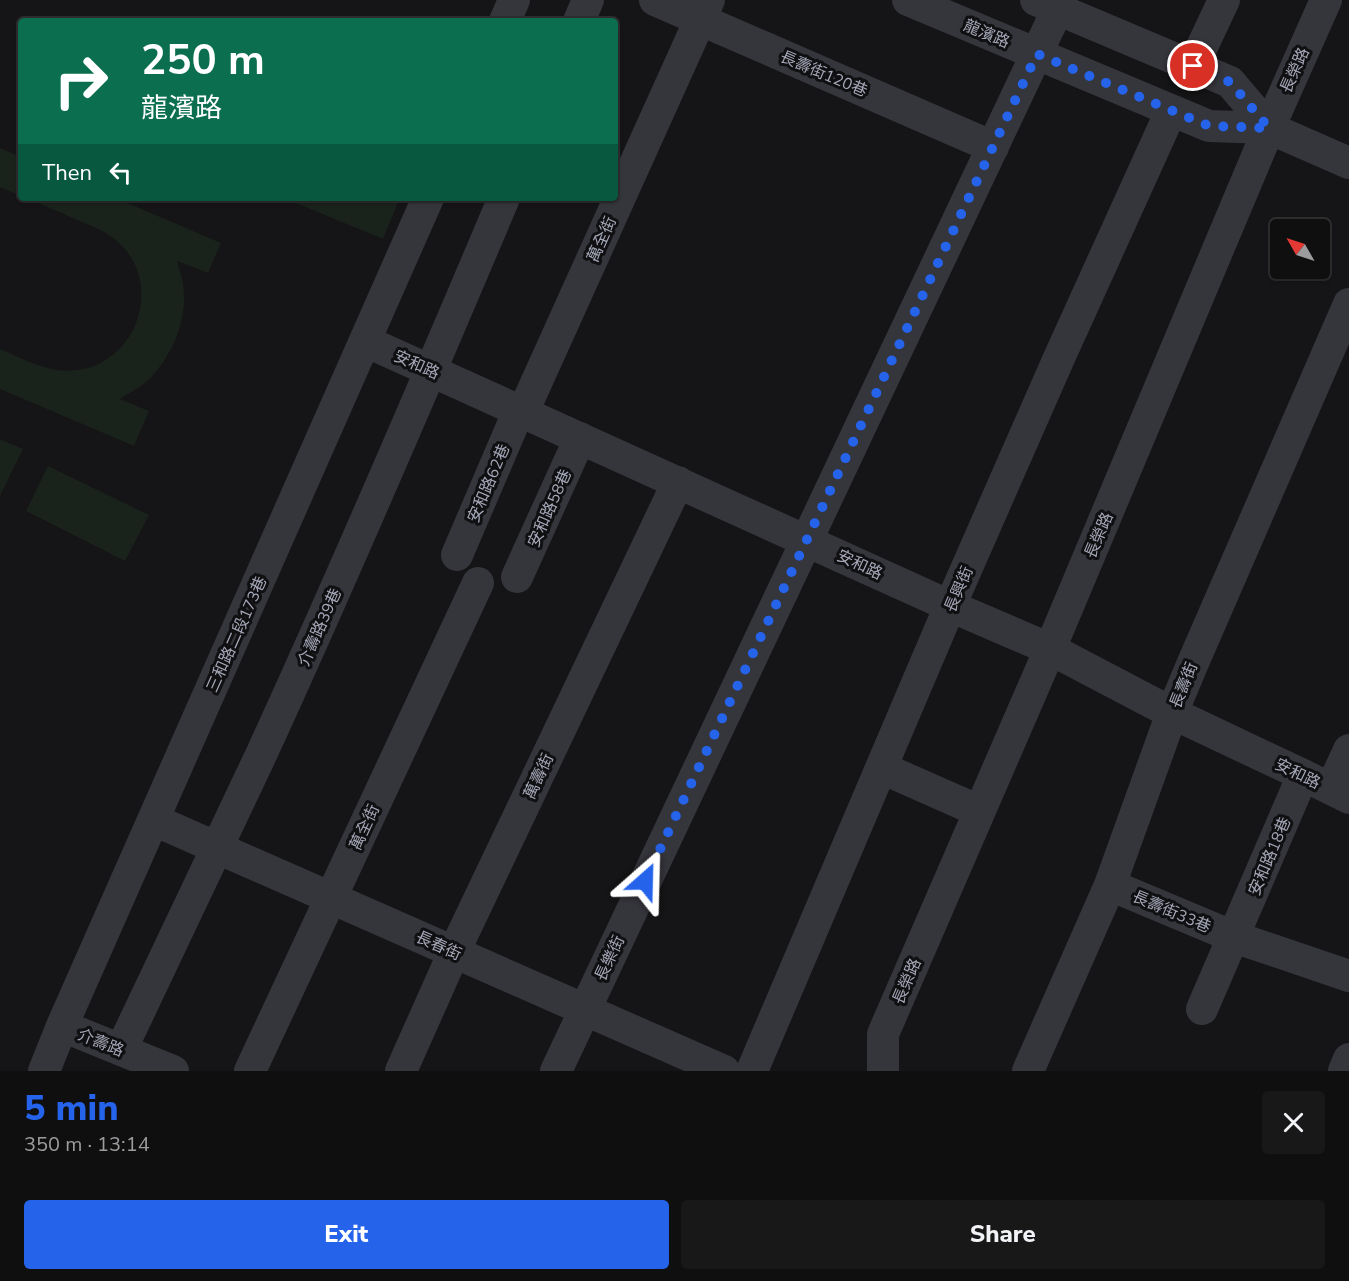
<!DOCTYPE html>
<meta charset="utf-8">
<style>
:root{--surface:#100f10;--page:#191819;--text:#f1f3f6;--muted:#9c9c9f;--line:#302f30;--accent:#2563eb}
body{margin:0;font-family:"Nunito Sans","Noto Sans TC",sans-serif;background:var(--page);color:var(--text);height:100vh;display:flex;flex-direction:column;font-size:22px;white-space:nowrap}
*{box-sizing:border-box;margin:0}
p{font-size:20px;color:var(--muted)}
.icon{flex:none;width:33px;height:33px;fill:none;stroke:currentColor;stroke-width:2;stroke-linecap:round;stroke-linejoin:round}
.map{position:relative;height:1071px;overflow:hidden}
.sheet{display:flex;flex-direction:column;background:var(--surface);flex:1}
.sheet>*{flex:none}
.guide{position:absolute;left:18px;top:18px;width:600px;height:183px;border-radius:6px;box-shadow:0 2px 4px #0004,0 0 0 2px var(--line);background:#0b6e4f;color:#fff;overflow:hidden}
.needle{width:39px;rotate:309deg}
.controls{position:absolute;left:1270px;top:219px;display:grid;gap:12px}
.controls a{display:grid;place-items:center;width:60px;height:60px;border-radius:6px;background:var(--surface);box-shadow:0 2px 4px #0004,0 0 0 2px var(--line);font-size:30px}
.pin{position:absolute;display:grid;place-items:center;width:51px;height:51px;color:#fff;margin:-26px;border:3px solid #fff;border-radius:50%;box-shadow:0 2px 6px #0007}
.me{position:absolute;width:66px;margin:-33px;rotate:25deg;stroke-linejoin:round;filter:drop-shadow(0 0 4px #0008)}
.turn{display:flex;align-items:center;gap:21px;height:126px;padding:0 24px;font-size:27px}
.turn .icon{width:78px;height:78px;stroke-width:2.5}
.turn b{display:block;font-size:42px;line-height:51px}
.then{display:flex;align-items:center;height:57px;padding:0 24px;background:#0003;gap:12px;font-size:22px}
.round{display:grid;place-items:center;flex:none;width:63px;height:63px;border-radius:6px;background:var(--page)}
.headline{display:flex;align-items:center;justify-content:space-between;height:102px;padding:0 24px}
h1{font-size:36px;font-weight:800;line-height:45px;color:var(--accent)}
.action{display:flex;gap:12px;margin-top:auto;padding:12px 24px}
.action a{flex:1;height:69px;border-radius:6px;background:var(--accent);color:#fff;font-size:24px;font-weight:800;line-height:69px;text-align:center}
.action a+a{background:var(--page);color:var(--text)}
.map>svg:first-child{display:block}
.green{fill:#1a221c}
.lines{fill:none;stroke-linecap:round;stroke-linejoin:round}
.minor{stroke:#35353c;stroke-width:32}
.route{stroke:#2563eb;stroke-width:10;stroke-dasharray:0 18}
.labels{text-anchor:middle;stroke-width:6;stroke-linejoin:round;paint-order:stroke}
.street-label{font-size:16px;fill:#a5a8b8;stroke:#100f11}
</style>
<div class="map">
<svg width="1349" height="1071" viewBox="0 0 1349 1071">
<rect width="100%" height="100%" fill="#151416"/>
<path class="green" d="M0 148 21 157V196L0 187Z
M26 198H116L221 243 208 273 177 261C179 268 182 276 183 284 188 316 175 350 154 374 145 385 132 391 120 399L149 411 134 446 0 389V349C26 360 53 376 83 369 138 358 162 284 120 244 108 232 92 226 77 220 60 212 43 205 26 198Z
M284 198H400L383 239Z
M0 439 23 449 0 496Z
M48 466 149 515 125 561 26 511Z"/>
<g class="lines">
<path class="minor" d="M655 0 993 147
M908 0 1209 126 1269 128 1349 163
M1036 0 1230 82 1269 128
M505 21 514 0
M579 21 588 0
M1193 66 1224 0
M365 341 950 606 1050 649 1172 713 1303 775 1349 798
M523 412 709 0
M457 555 519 410
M517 577 580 438
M882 768 979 811
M1331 789 1349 750
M154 820 724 1071
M1110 885 1234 937 1349 976
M1202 1009 1303 775
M62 1026 173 1071
M121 1050C167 952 214 855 260 757 345 572 425 385 504 198
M44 1071 62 1026 428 198
M250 1071 478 583
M401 1071 454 952 678 482
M556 1071 1062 0
M752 1071 950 606 1059 358 1171 111
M883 1071V1034L1050 649 1269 128 1326 0
M1028 1071 1110 885 1172 713 1192 665 1349 304
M1344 1071 1349 1059"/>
</g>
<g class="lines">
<path class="route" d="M645 881 1037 54 1209 126 1269 128 1230 82 1193 66"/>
</g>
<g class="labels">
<g class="street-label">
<text transform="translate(987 33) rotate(23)" y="6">龍濱路</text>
<text transform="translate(1294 70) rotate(-66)" y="6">長榮路</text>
<text transform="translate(824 73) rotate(23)" y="6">長壽街120巷</text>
<text transform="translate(601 239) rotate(-66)" y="6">萬全街</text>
<text transform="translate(417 364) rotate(24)" y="6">安和路</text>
<text transform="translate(488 483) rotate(-67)" y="6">安和路62巷</text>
<text transform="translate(549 508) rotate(-66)" y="6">安和路58巷</text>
<text transform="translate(1098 535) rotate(-67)" y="6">長榮路</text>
<text transform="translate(860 564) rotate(25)" y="6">安和路</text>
<text transform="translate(958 589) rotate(-67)" y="6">長興街</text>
<text transform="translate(319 627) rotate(-66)" y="6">介壽路39巷</text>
<text transform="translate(236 634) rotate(-66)" y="6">三和路二段173巷</text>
<text transform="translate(1183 685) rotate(-68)" y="6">長壽街</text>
<text transform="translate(1298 773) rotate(26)" y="6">安和路</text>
<text transform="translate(538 776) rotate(-65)" y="6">萬壽街</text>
<text transform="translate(364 827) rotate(-65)" y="6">萬全街</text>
<text transform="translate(1269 856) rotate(-67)" y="6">安和路18巷</text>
<text transform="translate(1172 911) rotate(23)" y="6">長壽街33巷</text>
<text transform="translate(439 945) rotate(24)" y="6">長春街</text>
<text transform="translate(609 958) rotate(-65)" y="6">長樂街</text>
<text transform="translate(906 981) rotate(-67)" y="6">長榮路</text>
<text transform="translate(101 1042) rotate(22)" y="6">介壽路</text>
</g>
</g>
</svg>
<div class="controls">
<a><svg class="needle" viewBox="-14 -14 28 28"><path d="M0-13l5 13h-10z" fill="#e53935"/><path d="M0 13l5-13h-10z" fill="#9c9c9f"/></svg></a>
</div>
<div class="pin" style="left:1193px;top:66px;background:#d93025"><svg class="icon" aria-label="arrive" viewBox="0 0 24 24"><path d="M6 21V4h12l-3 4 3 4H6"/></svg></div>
<svg class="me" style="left:645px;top:881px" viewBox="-20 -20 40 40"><path d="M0-17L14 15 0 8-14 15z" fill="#2563eb" stroke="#fff" stroke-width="4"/></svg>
<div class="guide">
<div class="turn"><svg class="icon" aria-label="right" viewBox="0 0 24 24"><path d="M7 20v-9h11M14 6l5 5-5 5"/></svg><div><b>250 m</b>龍濱路</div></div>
<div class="then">Then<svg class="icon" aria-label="left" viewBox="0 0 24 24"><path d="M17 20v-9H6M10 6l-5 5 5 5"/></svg></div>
</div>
</div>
<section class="sheet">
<div class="headline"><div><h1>5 min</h1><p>350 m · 13:14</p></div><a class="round"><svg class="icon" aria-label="close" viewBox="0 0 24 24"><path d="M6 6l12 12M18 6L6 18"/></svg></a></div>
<div class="action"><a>Exit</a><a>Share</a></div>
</section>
